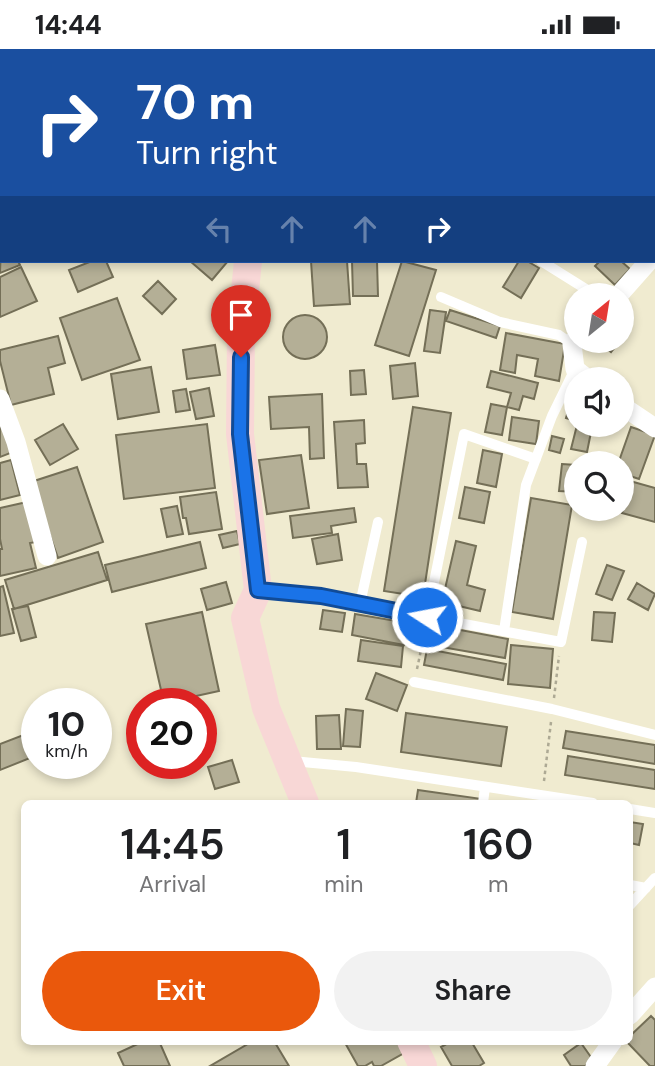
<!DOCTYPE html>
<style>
:root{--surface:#fff;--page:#f2f2f2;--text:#202124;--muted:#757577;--accent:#ea580c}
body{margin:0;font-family:"DM Sans",sans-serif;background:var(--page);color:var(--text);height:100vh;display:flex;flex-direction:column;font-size:26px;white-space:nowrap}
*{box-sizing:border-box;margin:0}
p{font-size:23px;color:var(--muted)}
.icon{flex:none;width:38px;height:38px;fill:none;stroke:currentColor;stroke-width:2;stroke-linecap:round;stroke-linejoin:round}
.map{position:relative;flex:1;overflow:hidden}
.drawer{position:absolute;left:21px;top:751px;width:612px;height:245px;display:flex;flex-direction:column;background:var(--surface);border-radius:10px;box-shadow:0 4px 10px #0003}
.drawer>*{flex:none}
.banner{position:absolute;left:0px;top:0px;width:656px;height:214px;box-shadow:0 4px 10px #0003;background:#1a4fa0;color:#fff;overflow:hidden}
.needle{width:46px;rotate:30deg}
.buttons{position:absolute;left:564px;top:234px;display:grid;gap:14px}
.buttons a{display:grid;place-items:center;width:70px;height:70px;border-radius:50%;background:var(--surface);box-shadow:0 4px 10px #0003;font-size:35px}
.speed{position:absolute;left:21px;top:639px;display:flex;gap:14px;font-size:35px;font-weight:700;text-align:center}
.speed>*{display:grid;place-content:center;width:91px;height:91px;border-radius:50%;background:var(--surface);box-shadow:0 4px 10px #0003;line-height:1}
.speed small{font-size:18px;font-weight:400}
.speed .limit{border:10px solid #d22;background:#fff;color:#111}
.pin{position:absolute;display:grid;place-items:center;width:60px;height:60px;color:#fff;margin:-72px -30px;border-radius:50% 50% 50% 0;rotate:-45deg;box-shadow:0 0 7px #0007}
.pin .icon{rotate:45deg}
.me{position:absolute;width:77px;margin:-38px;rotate:281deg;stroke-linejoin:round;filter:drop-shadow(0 0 5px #0008)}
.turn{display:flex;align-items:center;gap:24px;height:147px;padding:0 21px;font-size:32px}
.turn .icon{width:91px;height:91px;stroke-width:2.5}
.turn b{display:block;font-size:49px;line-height:60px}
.lanes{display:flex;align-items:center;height:66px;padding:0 21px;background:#0003;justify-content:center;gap:35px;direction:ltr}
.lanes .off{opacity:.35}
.eta{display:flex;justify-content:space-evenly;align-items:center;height:119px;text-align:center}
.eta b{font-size:42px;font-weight:600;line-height:49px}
.cta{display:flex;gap:14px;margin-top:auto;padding:14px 21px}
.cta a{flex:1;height:80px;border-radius:42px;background:var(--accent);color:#fff;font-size:28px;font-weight:600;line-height:80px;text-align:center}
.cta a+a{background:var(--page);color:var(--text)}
.status{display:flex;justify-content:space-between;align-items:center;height:49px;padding:0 35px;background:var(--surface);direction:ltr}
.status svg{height:19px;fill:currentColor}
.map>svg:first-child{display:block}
.building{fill:#b4af96;stroke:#746f57;stroke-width:2}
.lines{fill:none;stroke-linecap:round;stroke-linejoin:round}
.path{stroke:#ada994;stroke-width:2.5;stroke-dasharray:3.5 3.5;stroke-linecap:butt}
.lane{stroke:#fff;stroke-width:10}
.street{stroke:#fff;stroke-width:19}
.secondary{stroke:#f8d7d6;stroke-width:28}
.route-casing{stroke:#114b97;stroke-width:18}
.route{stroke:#1a73e8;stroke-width:12}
</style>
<div class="status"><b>14:44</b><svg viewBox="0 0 49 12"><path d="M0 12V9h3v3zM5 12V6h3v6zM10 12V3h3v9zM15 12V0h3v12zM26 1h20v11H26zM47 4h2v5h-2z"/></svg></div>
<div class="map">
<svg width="655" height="1017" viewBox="0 0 655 1017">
<rect width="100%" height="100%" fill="#f0ebd0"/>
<path class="building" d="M113 0H160L162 2H115Z
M2 170V212H18L20 216 0 224Z
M92 212H106L113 228 78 243 69 221Z
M190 212H228L212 231Z
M311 212H347L350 255 314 257Z
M352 212H377L378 247H353Z
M402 212 436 221 409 307 375 296Z
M519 212H527L539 219 521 249 503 238Z
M600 212H621L630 220 615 236 595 217Z
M21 218 37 252 0 268V228Z
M158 232 176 250 162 265 143 247Z
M117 249 140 311 82 331 60 269Z
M430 261 446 263 440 304 424 302Z
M450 261 500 277 496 289 446 272Z
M283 288a22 22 0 1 1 44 0a22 22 0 1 1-44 0Z
M506 284 565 295 559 332 535 327 538 310 517 306 515 324 500 321Z
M58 287 65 314 48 319 54 345 11 356 0 312V301Z
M603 292H620L611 303 601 295Z
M215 296 220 326 187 330 183 301Z
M415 314 418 347 393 350 390 317Z
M151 318 159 363 118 370 111 325Z
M364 321 366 345 351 346 350 322Z
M491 322 538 334 534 350 523 347 519 361 507 358 511 344 487 338Z
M209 339 214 367 196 370 190 343Z
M186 340 190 361 176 363 173 342Z
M574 341H576V372L566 369Z
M322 345 324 409 310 410 309 378 271 380 269 348Z
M491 355 507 358 502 386 485 383Z
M413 358 451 364 423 548 384 542Z
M512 368 539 372 536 395 509 391Z
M0 369 13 403 0 408Z
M364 371 365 394 356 395 357 415H366L368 438 338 439 334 373Z
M63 375 78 400 50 416 35 391Z
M207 375 215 439 124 450 116 386Z
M577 376 592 378 587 403 571 400Z
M631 378 655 386 639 430 621 424V415H618Z
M552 387 564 390 560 404 549 401Z
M483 401 502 405 496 438 477 434Z
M301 406 309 459 267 465 259 411Z
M11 411 20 446 0 451V414Z
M562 415 576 416V443L559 442Z
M77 418 103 493 58 509 31 433Z
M630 432 655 439V473L622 464Z
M465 438 490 443 484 474 459 469Z
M216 443 222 480 189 485 186 469H183L180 448Z
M531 449 572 456 553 570 512 563Z
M27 453 36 493 30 494 36 519 0 527V500H2L0 490V459Z
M177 457 183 485 167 488 161 460Z
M354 459 356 473 331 477 332 484 293 489 290 467Z
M237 482 240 495 223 499 219 486Z
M338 485 342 511 317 515 312 490Z
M456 492 476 497 467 536 485 541 480 562 442 553Z
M200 493 206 519 112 543 105 516Z
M98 503 107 531 14 560 5 531Z
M607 516 624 522 612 551 596 545Z
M226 533 232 554 207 561 201 540Z
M637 534 655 545 648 561 628 550Z
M3 537 14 584 0 587V538Z
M28 557 36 588 21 592 12 560Z
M323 561 345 564 342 583 320 580Z
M202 563 219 642 164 654 146 575Z
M594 563 615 564 612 593 592 591Z
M355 565 408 574 404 596 352 586Z
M434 576 508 590 505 609 430 596Z
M361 591 403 597 401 618 358 612Z
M511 596 553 600 550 639 508 635Z
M427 600 506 615 503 631 424 616Z
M376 624 407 636 397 662 366 650Z
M346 660 363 662 360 698 343 697Z
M406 664 507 678 501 717 401 703Z
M339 666 341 700H317L316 667Z
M566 682 655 696V715L563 699Z
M26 685 35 707 0 721V695Z
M568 707 655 721V740L565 726Z
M232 711 239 733 215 740 208 718Z
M418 741 482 750V754H416Z
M630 773 643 775 639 796 630 794Z
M651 967 655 971V1017H650L626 992H630V987Z
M144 992H159L170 1017H124L118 1004Z
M253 992H274L289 1017H210Z
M344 992H398L404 1004 381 1017H374L372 1013 365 1017H358Z
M442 992H471L484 1014 479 1017H452L441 998 445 996Z
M581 994 593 1011 585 1017H571L564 1006Z"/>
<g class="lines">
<path class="path" d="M417 620 425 582
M554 649 559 607
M544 732 551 673"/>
<path class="lane" d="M422 2 423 0
M541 212 597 247
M441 248 500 273 559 286 572 295
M259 541 321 547 427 568 464 385 536 410
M360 555 378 473
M427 568 561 593 582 493
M504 582 526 436 552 367 575 320
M414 633 552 660 655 686
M292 712 356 718 593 754
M483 754 485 738
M630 760 655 764
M630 836 646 839
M630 856 655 829"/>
<path class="street" d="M528 0 530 2
M56 2 58 0
M654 10H655
M0 55 2 54
M654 174 655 175
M618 247 649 212
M576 289 572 295 575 320 589 331
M0 350 16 393 47 507
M621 356 655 379
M630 966 655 938
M595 1017 613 992"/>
<path class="secondary" d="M281 2V0
M248 212 241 283 240 385 258 541 245 569 266 659 305 754
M411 992 423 1017"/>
</g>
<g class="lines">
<g class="route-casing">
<path id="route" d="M241 308 240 385 258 541 321 547 427 568"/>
</g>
<use href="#route" class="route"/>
</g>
</svg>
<div class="buttons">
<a><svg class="needle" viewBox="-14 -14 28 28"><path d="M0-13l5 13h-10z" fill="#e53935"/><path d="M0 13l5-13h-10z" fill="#757577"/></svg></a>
<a><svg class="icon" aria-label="sound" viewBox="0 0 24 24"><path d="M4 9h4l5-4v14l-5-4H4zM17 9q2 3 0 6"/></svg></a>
<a><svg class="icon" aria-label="search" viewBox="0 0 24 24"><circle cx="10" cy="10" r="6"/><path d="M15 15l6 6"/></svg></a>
</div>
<div class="speed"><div>10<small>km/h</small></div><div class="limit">20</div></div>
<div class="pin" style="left:241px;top:308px;background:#d93025"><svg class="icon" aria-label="arrive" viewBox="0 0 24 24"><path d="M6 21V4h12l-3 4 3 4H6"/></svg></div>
<svg class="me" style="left:427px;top:568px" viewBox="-20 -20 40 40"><circle r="17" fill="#1a73e8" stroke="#fff" stroke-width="3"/><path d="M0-11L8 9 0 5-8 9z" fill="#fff"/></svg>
<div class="banner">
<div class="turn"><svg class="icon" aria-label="right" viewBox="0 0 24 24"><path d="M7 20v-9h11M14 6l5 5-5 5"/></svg><div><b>70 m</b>Turn right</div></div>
<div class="lanes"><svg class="icon off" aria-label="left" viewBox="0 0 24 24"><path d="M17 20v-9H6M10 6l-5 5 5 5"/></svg><svg class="icon off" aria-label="ahead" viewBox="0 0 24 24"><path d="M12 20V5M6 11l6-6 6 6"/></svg><svg class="icon off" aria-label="ahead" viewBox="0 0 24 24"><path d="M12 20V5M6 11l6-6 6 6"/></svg><svg class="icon" aria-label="right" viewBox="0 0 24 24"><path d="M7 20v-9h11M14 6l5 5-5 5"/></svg></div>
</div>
<section class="drawer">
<div class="eta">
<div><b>14:45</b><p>Arrival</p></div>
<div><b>1</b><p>min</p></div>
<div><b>160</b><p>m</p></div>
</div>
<div class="cta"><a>Exit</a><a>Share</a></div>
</section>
</div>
